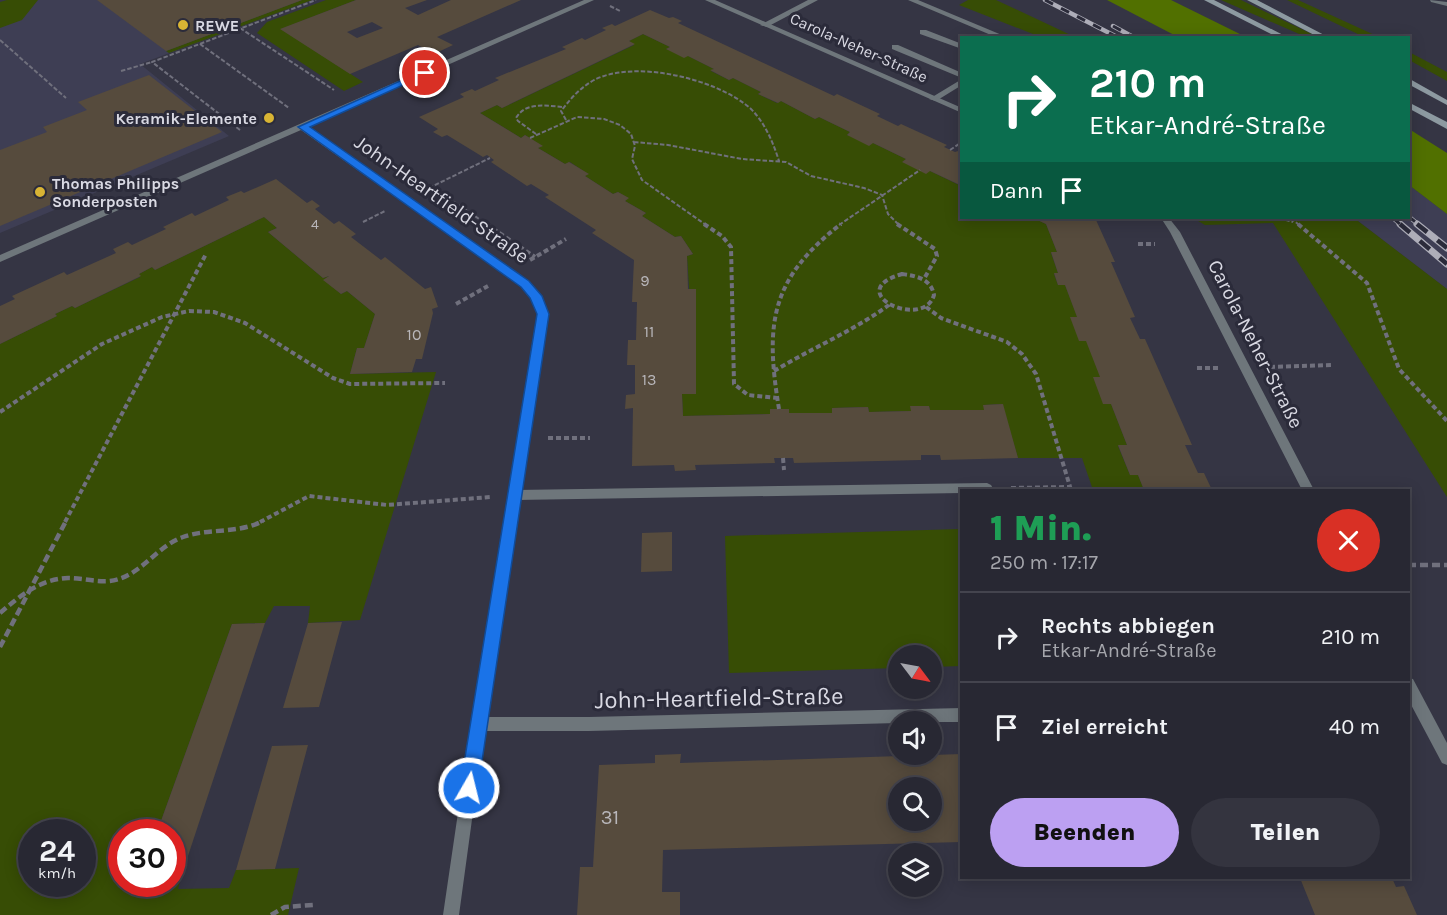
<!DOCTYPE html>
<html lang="de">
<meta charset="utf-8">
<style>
:root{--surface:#282833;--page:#34343f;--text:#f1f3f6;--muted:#a5a6ac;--line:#44444e;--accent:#bca0f2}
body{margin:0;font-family:Karla,sans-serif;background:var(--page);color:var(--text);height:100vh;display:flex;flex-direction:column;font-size:22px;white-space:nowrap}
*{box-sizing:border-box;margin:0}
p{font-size:20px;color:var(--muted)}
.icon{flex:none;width:33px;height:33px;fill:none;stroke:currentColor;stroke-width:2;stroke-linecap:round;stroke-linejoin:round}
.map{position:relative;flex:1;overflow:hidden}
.drawer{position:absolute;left:960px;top:489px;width:450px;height:390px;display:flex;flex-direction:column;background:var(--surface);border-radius:0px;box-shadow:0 3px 15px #0003,0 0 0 2px var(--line)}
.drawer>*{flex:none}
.top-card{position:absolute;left:960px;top:36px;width:450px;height:183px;border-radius:0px;box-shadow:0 3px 15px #0003,0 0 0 2px var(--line);background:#0b6e4f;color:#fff;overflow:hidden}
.needle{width:39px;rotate:122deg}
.tools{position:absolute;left:888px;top:645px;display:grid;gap:12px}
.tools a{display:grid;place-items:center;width:54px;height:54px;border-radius:50%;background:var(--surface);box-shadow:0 3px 15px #0003,0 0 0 2px var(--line);font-size:30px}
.speed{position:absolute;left:18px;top:819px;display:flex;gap:12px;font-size:30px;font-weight:700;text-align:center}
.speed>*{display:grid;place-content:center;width:78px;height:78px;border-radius:50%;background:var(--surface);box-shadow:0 3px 15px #0003,0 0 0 2px var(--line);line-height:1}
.speed small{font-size:15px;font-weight:400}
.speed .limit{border:9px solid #d22;background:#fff;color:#111}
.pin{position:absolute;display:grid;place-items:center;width:51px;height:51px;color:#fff;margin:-26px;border:3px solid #fff;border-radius:50%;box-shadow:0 2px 6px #0007}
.me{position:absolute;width:66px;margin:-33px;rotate:8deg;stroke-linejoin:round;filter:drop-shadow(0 0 4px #0008)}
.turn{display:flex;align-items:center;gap:21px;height:126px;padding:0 30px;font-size:27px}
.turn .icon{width:78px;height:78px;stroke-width:2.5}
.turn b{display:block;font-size:42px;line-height:51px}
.then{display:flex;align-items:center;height:57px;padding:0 30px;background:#0003;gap:12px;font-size:22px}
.round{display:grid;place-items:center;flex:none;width:63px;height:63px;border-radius:32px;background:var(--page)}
.head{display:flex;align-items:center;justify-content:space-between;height:102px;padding:0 30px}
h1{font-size:36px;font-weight:800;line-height:45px;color:#1e9e55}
.primary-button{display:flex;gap:12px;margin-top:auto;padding:12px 30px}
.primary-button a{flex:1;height:69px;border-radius:36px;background:var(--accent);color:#111;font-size:24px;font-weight:800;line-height:69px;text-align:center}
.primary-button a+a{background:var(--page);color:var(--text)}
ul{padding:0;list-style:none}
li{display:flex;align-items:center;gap:18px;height:90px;padding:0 30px;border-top:2px solid var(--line)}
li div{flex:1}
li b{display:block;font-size:22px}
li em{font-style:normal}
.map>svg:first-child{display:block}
.built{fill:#3e3e54}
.green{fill:#374d05;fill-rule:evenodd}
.forest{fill:#517000}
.building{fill:#564b3d;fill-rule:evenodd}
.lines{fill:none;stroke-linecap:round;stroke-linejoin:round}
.path-far2{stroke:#70707d;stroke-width:2;stroke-dasharray:4.5 2;stroke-linecap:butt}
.path-far1{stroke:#70707d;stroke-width:4;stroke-dasharray:5 3;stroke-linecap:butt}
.path{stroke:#70707d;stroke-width:4.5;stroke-dasharray:8 4;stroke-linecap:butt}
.lane{fill:#6e767b;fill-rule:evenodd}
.street{fill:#6e767b;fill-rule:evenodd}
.secondary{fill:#8d9aa1;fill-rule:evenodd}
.rail-far1-casing{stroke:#aeaeb9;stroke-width:4.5}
.rail-casing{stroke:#aeaeb9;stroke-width:7}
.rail-far1{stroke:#2b2b3a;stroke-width:3;stroke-dasharray:9;stroke-linecap:butt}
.rail{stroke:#2b2b3a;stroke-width:4.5;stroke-dasharray:13;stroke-linecap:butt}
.route{fill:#1a73e8;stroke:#114b97;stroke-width:1.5}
.poi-dot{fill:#d8b434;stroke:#2b2b3a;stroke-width:2}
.labels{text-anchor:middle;stroke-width:6;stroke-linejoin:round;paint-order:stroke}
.far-number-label{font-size:14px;fill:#b8b6ba}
.far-poi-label{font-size:16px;font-weight:bold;fill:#d9d9e3;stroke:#2b2b3a;text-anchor:start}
.far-street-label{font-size:16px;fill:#d9d9e3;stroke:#2b2b3a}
.number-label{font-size:16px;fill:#b8b6ba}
.street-label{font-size:20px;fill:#d9d9e3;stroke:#2b2b3a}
.near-number-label{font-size:20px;fill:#b8b6ba}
.near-street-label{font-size:24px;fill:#d9d9e3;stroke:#2b2b3a}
</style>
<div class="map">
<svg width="1447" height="915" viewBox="0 0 1447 915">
<rect width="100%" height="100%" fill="#353544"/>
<path class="built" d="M23 0H312L140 64 229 136 0 233V7Z
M1409 185 1447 214V289L1354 218H1408Z"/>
<path class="green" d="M7 0H38L22 20 0 28V2Z
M302 0H312L169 53 166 51Z
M326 0H356L281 29 363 82 344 91 257 33 267 22Z
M968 0H996L1075 37H1037L1038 36 959 5Z
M1221 0H1241L1318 37H1306Z
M1287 0H1298L1379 37H1364Z
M643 34 670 47 666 49 688 56 714 69 711 71 729 80 733 78 761 92 758 94 777 103 781 101 815 119 819 117 850 132 847 135 873 143 906 159 903 162 930 171 961 186 962 218H1033L1046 224 1057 252 1051 253 1058 273 1054 274 1058 285H1065L1127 445 1118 446 1130 475H1138L1144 490H1093L1082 458H1018L1002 404 984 405V410H930L929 406H911V411L869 412 868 407 832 408V413H789L788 409H770V414L683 416 682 394H696L687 256 693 254 681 236 675 237 642 216 646 213 625 201 628 198 618 192 613 194 585 176 588 174 570 162 565 164 538 148 542 146 525 135 521 138 480 113 497 105 502 108 634 45 629 41Z
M1409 52 1447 72V81L1409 60Z
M264 217 277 228 268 232 323 278 329 276 324 280 341 294 347 291 375 314 364 348H357L350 374 436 372 360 620 308 623 310 606H274L265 623 232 624 157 832H122V884H172L173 871H183L178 889 229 888 236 870 299 868 288 915H0V344L57 316 55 314 72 306 75 308 140 277 139 274 152 267 155 270ZM32 832H82V884H32Z
M1193 218H1354L1447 289V497L1273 223 1205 225Z
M960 529 961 666 932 667V656H898V668L729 673 725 536Z"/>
<path class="forest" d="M1107 0H1171L1246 37H1178Z
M1409 129 1447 153V214L1409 185Z"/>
<path class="building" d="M97 0H302L166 51Z
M356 0H427L405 8 418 15 451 0H521L437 37 453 45 434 54 418 45 350 74 280 29ZM372 22 383 28 357 38 347 32Z
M650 10 669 18 673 17 682 21 678 23 834 96 837 94 880 114 877 116 898 126 901 124 947 145 944 147 955 152 958 151 962 152V186L930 171 926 174 902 162 906 159 873 143 869 146 847 135 850 132 819 117 815 119 781 101 778 103 758 94 761 92 733 78 729 80 710 70 714 69 688 56 684 58 666 49 670 47 643 34 629 41 635 44 502 108 497 105 480 113 521 138 525 135 543 146 538 148 565 164 569 162 589 174 585 176 613 194 618 192 629 198 625 201 646 213 642 216 675 237 681 236 693 254 687 256 688 289H696V394H682L683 416 770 414V409H789V413H832V408L868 407 869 412 911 411 910 406H929L930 410H984L983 405 1003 404 1018 458 941 460 940 455H921V460L794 463 793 458H774L775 463 695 465 696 470 675 471 674 465 632 466 633 408 625 409 626 395 635 394V365H627L628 340H636L637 302H632L634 260 592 233 596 230 545 197 549 195 531 184 527 186 491 162 494 160 487 155 483 157 447 135 442 137 433 132 438 129 419 117 464 97 460 94 472 89 475 91 499 80 495 78 566 49 562 47 582 38 585 40 606 30 602 28 612 24 615 26Z
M149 75 222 132 0 226V150L47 132 43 127 87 110 78 102Z
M276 179 307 203 312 200 320 206 315 209 334 224 339 221 356 234 351 237 381 260 385 257 425 289 431 287 438 307 432 309 433 313 422 359H416L412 372 350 374 357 348H364L375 314 347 291 341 294 323 280 329 276 323 278 268 232 277 228 264 217 155 270 152 267 139 274 141 276 75 308 72 306 55 314 57 316 0 344V306L15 299 12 296 64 272 67 275 116 253 113 249 128 242 132 245 166 229 163 227 192 213 195 216 229 200 226 197 241 191 244 193Z
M1033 218H1103L1096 220 1115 262H1111L1135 317 1130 318 1140 339H1145L1192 445H1185L1198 473H1204L1212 490H1144L1138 475H1130L1118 445H1127L1111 404H1103L1093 377H1100L1086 341H1079L1070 317H1077L1065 285H1058L1054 273H1058L1051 252H1057L1046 224Z
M672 532V571L641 572 642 533Z
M342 622 319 707 283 708 308 623Z
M265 623 183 871H172V832H157L232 624Z
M308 745 275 869 236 870 272 746Z
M681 754 680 763 962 754V842L663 850 662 892H680V915H577L580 867H593L599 765 655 763V755ZM898 788H932V820H898Z
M1300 878H1392L1396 887 1404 886 1417 915H1315Z"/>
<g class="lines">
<path class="path-far2" d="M610 6 620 11
M240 28 334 90
M0 40 66 98
M200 44 289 108
M121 71 152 62
M566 120 561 111C571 98 580 88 594 80 635 59 718 79 751 109 765 123 773 142 779 161
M240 130 152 62 316 0
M536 134 518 121 516 118C526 101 547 106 563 107
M530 138 577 117 604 119 620 125 631 134 635 146 632 159 642 180 706 225
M634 142 668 145 742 159 786 162 811 176 864 188 882 195 888 214 899 225
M950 150 962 142
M432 187 488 225
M429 188 490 158
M1279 218 1293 222
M1291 218 1299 225
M363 222 385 211
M839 225 920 170"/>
<path class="path-far1" d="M486 224 535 257
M704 224 722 236 731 247 734 384 748 395 777 398
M897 224 935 249 937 256 924 279
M1298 224 1367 283 1399 369 1447 421
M1138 244H1155
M530 260 566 239
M902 274C917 276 931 279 934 295 924 331 840 292 902 274Z
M456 304 488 286
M926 307 941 318 1007 342 1022 354 1036 374 1071 490
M1270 367 1331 365
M1197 368H1220
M774 371C812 348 853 331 889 305
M779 409C765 324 770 279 841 224
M0 412 102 344 162 317 189 311 214 312 245 323 333 378 350 384 445 383
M548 438H590
M783 458 784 470
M1011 488 1070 487
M65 522 206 254
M260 522 309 496 387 505 491 497"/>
<path class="path" d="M1408 565H1447
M0 613C20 596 40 579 68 578 81 578 95 582 109 581 140 578 155 547 183 537 208 528 238 534 263 521
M0 647 66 521
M271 915 285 907 313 905"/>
<path class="lane" d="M808 0H818L767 27 760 25Z
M908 0H918L1009 38H998Z
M1430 0 1447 2V6L1431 2Z
M920 30H926L962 44V49L920 34Z
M892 45H898L962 73V78L892 49Z
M962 79V85L936 101 929 99Z
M987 483 991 485 994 490H962V493L516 500 512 498 510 495 512 492 516 490Z
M962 708V722H898V723L589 731H478L473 729 471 724 473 719 478 717H589Z"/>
<path class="street" d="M584 0H594L308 127 529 282 541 296 548 314 485 724 459 915H443L471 724 538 314 531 297 521 286 301 130 0 262V255Z
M705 0H715L962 108V113Z
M1161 218H1169L1180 232 1314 490H1302L1170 232Z
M1408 678 1413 679 1447 743V765L1442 763 1408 699Z"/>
<path class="secondary" d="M1204 0H1214L1289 38H1279Z
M1247 0H1257L1330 38H1320Z
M1408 78 1447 100V105L1408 84Z
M1408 102 1447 122V129L1408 108Z"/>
<g class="rail-far1-casing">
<path id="rail-far1" d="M1045 0 1119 38
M1113 26 1135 38
M1408 216 1419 225
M1393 218 1401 225"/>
</g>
<g class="rail-casing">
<path id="rail" d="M1400 224 1447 264
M1417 224 1447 248"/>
</g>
<use href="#rail-far1" class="rail-far1"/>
<use href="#rail" class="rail"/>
</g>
<path class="route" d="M422 71 430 73 310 127 529 281 542 296 549 314 478 788 475 794 469 796 463 794 460 788 537 314 530 298 521 287 298 127Z"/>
<g class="poi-dot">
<circle cx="183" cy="25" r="6"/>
<circle cx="269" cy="118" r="6"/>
<circle cx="40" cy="192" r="6"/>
</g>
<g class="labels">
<g class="far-number-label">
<text x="315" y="229">4</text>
</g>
<g class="far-poi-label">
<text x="195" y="31">REWE</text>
<text x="257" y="124" text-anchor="end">Keramik-Elemente</text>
<text x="52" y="189">Thomas Philipps<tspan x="52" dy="18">Sonderposten</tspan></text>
</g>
<g class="far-street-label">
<text transform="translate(859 47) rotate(24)" y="6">Carola-Neher-Straße</text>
</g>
<g class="number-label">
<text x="645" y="286">9</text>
<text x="649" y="337">11</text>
<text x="414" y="340">10</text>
<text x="649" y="385">13</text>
</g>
<g class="street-label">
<text transform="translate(442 199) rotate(35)" y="7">John-Heartfield-Straße</text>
<text transform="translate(1256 344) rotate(63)" y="7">Carola-Neher-Straße</text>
</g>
<g class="near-number-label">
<text x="610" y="824">31</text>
</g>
<g class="near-street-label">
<text transform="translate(719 698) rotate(-1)" y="8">John-Heartfield-Straße</text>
</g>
</g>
</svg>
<div class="tools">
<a><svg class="needle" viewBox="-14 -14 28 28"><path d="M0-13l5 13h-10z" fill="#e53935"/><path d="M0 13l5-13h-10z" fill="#a5a6ac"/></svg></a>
<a><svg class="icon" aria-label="sound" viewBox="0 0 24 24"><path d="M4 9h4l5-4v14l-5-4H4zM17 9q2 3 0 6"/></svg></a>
<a><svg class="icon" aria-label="search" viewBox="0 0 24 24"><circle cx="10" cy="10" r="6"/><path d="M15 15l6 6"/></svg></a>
<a><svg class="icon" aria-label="layers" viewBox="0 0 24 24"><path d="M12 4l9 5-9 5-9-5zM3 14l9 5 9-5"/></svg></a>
</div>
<div class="speed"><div>24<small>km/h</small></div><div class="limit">30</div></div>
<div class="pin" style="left:425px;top:73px;background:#d93025"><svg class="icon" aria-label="arrive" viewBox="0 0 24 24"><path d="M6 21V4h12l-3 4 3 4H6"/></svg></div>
<svg class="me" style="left:469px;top:788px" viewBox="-20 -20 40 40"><circle r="17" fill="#1a73e8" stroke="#fff" stroke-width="3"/><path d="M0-11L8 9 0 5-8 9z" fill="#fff"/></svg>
<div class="top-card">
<div class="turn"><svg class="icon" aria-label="right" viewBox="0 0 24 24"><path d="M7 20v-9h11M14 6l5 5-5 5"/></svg><div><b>210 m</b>Etkar-André-Straße</div></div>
<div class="then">Dann<svg class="icon" aria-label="arrive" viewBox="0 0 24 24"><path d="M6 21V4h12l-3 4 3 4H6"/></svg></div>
</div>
<section class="drawer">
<div class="head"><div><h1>1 Min.</h1><p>250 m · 17:17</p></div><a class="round" style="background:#d93025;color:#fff"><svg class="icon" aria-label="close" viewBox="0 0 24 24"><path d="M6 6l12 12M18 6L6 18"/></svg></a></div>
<ul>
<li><svg class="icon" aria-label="right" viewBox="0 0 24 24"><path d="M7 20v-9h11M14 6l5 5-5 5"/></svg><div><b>Rechts abbiegen</b><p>Etkar-André-Straße</p></div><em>210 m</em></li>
<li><svg class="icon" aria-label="arrive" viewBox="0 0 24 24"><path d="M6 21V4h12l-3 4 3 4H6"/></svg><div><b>Ziel erreicht</b></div><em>40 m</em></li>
</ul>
<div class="primary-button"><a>Beenden</a><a>Teilen</a></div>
</section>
</div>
